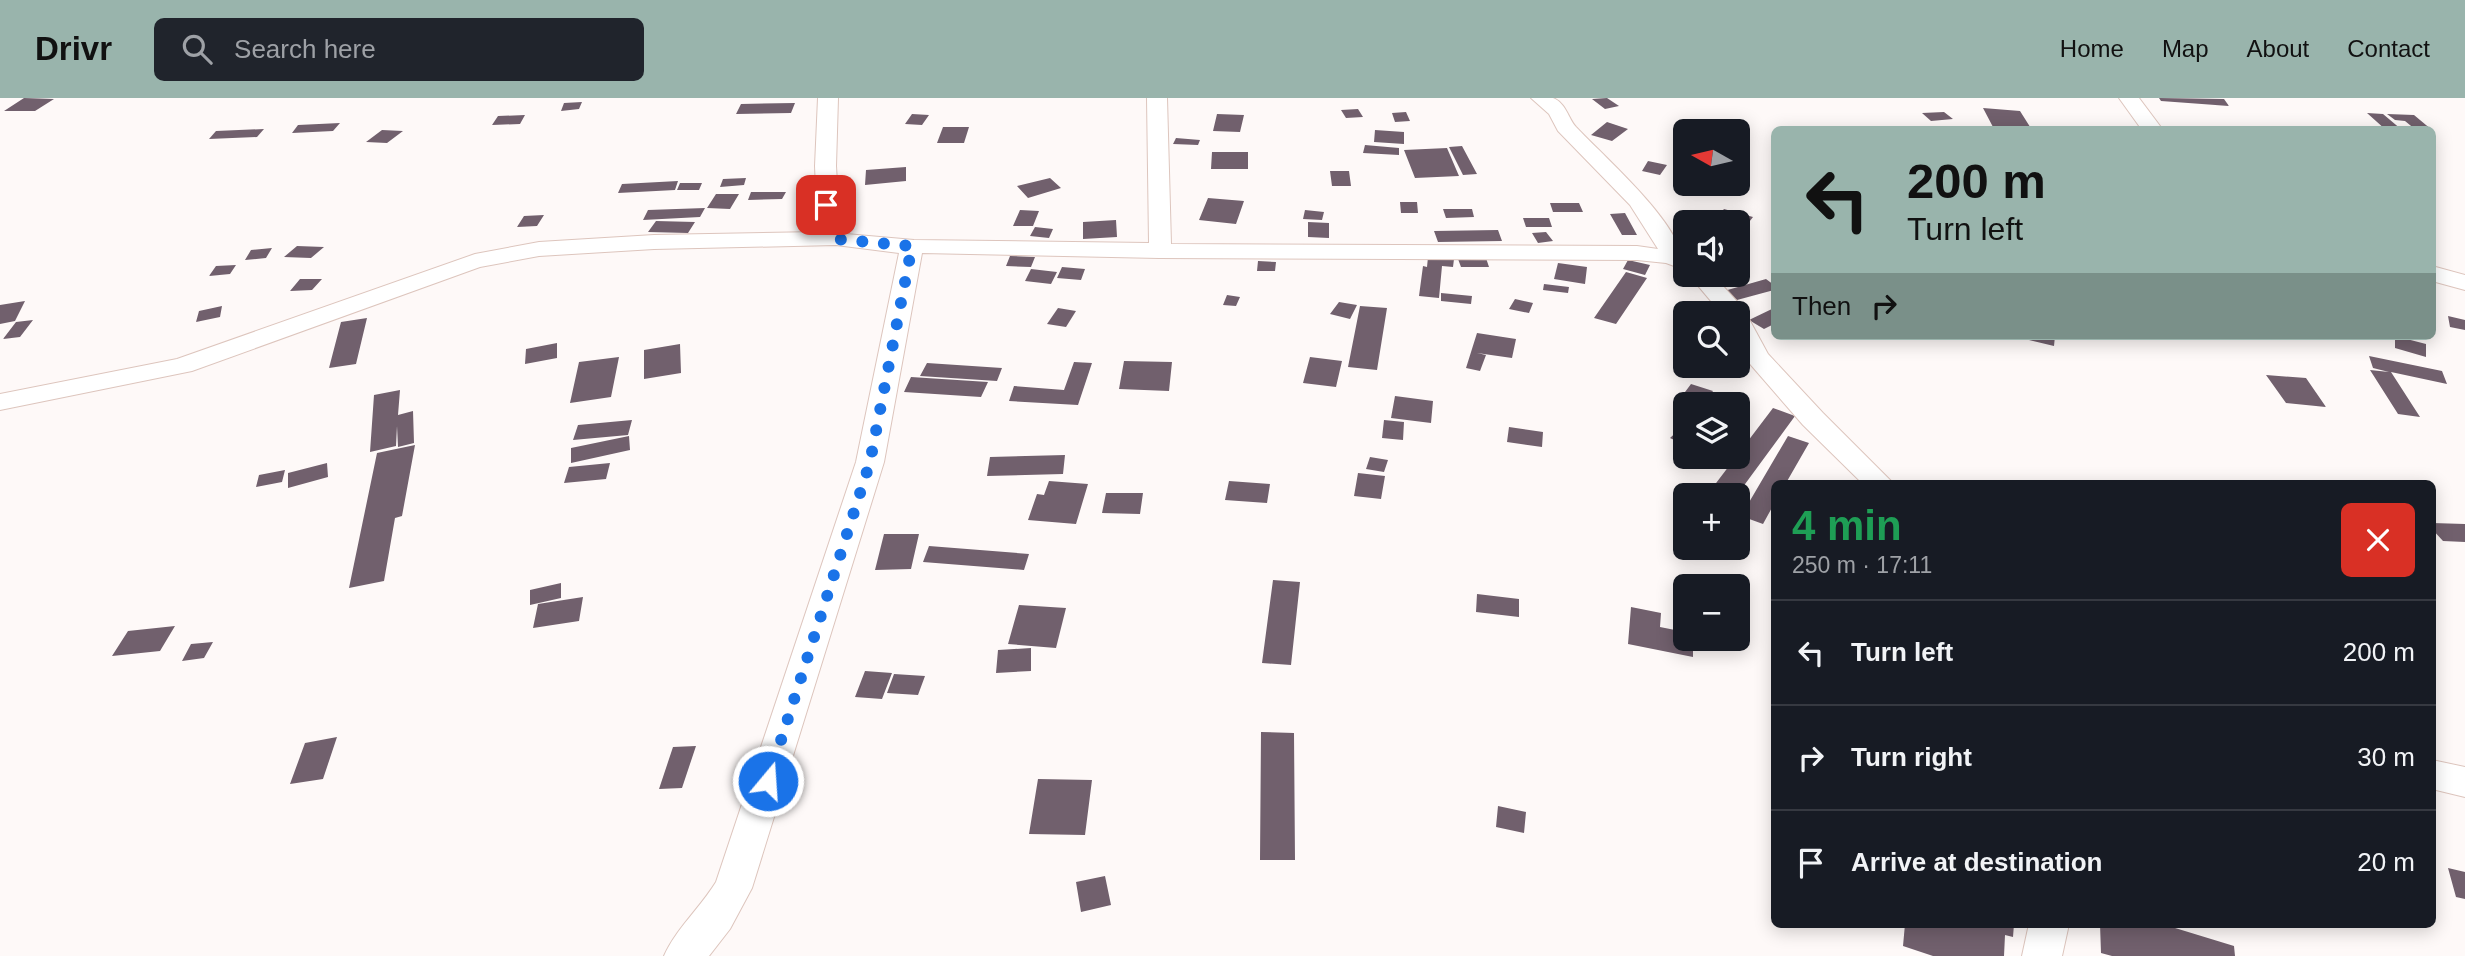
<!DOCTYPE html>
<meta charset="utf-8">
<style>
:root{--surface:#171b24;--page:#20242c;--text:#f1f3f6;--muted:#9ea1a6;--line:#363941;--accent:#99b4ac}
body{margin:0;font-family:Helvetica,sans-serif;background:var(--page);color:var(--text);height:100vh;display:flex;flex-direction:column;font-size:26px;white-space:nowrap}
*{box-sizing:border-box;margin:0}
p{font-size:23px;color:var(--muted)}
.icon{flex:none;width:38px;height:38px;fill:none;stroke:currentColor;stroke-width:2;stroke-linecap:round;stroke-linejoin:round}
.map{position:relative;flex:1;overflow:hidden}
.sheet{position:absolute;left:1771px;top:382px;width:665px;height:448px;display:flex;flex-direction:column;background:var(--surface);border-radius:10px;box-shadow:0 4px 18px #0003}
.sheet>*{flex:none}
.banner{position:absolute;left:1771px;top:28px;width:665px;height:214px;border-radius:10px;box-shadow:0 4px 18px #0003;background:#99b4ac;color:#111;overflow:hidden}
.needle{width:46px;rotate:278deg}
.buttons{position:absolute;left:1673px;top:21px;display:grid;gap:14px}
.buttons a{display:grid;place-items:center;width:77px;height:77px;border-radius:10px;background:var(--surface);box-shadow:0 4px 18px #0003;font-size:35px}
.pin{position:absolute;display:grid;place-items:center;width:60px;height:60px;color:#fff;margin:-30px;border-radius:14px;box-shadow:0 4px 10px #0006}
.me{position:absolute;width:77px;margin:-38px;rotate:18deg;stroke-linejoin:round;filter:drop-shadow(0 0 5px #0008)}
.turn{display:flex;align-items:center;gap:24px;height:147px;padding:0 21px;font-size:32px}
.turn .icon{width:91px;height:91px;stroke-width:2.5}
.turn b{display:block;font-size:49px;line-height:60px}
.then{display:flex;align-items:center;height:66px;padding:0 21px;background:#0003;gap:14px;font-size:26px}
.round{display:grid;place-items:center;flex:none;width:74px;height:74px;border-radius:10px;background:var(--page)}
.summary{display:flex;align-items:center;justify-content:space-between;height:119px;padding:0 21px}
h1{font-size:42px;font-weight:700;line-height:52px;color:#1e9e55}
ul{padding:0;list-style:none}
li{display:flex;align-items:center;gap:21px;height:105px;padding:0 21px;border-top:2px solid var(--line)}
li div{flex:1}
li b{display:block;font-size:26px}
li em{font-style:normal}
header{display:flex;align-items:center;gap:42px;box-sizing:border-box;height:98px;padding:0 35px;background:var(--accent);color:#111}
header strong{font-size:33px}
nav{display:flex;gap:38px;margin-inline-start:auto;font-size:24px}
.search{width:490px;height:63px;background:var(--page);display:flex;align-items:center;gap:18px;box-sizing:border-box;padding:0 24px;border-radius:10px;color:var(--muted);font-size:26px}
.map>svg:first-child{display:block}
.building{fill:#71606d}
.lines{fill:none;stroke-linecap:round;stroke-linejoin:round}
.street-casing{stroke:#ddc5bd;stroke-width:2}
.street{fill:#fff;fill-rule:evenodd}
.route{stroke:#1a73e8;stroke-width:12;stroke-dasharray:0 21.6}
</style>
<header>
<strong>Drivr</strong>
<div class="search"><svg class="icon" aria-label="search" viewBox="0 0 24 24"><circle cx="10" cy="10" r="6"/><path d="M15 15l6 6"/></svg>Search here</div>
<nav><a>Home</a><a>Map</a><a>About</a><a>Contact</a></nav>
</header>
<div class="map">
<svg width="2465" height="858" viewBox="0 0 2465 858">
<rect width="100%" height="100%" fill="#fef9f8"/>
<path class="building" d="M24 0 54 1 35 13H4Z
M1607 0 1619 8 1605 11 1592 1Z
M2159 0 2224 1 2229 8 2161 3Z
M582 4 579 11 561 13 564 5Z
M795 5 791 15 736 16 741 6Z
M1983 10 2020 13 2032 32 1993 29Z
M1358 11 1363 19 1346 20 1341 12Z
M1406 14 1410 23 1395 24 1392 15Z
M1944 14 1953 21 1931 23 1922 15Z
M2367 15 2383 16 2402 32H2386Z
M912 16 929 17 922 27 905 26Z
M1217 16 1244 17 1240 34 1213 33Z
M2387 16 2414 17 2432 32H2416L2405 23 2395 22Z
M525 17 520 26 492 27 498 18Z
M1607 24 1628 31 1612 43 1591 37Z
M340 25 333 33 292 35 298 27Z
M943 29H969L964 45H937Z
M264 31 257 39 209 41 216 33Z
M382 32 403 33 387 45 366 44Z
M1375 32 1404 34V46L1374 44Z
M1176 40 1200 42 1198 47 1173 46Z
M1365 47 1399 50V57L1363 55Z
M1462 48 1477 76 1463 77 1449 49Z
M1447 50 1459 78 1415 80 1404 52Z
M1212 54H1248V71H1211Z
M1648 63 1667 67 1660 77 1642 73Z
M906 69V83L865 87 866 72Z
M1330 73H1349L1351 88H1332Z
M746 80 744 87 720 89 723 81Z
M1050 80 1061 90 1028 100 1017 88Z
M678 83 675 92 618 95 622 86Z
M680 85H702L699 92H677Z
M751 94H786L782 101 748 102Z
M716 96H739L730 111 707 110Z
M1208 100 1244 103 1236 126 1199 122Z
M1400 104H1417L1418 115H1401Z
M1550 105H1579L1583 114H1553Z
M705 110 700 119 643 122 648 112Z
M1443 111H1472L1474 119 1446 120Z
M1724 111 1753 119 1746 128 1717 119Z
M1020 112 1039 113 1033 128H1013Z
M1305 112 1324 114 1322 122 1303 121Z
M1625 115 1637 137H1622L1610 116Z
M544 117 537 128 517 129 524 118Z
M1523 120H1549L1552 129H1526Z
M1116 122 1117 139 1083 141V124Z
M656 123 695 124 688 135 648 134Z
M1308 124 1329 125V140L1308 139Z
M1035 129 1053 131 1049 140 1030 138Z
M1498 132 1502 143 1438 144 1434 133Z
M1546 134 1553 143 1538 145 1532 135Z
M297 148 324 149 311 160 284 159Z
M272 150 266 160 245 162 251 152Z
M1010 158 1035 159 1031 169 1006 168Z
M1428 159 1454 161 1453 169 1442 168 1439 200 1419 198 1423 168 1427 169Z
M1486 160 1489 169H1461L1458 161Z
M1628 162 1650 167 1645 177 1623 171Z
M1258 163 1276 164 1275 173H1257Z
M1558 165 1587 169 1585 186 1554 181Z
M236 167 230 176 209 178 216 168Z
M1062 169 1085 171 1081 182 1057 180Z
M1031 171 1057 174 1051 186 1025 183Z
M1626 174 1647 180 1616 226 1594 220Z
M300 181H322L312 192 290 193Z
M1766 181 1774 187V192L1737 202 1724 193Z
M1544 186 1569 189 1568 195 1543 192Z
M1441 195 1472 198 1471 206 1441 203Z
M1227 197 1240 199 1236 208 1223 207Z
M1515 201 1533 205 1529 215 1509 211Z
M25 203 15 223 0 226V207Z
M1339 204 1357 207 1350 221 1330 216Z
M222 208 220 219 196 224 199 213Z
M1360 208 1387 210 1377 272 1348 269Z
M1058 210 1076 213 1066 229 1047 226Z
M1774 210V226L1764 231 1749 222Z
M2448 218 2465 222V232L2450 229Z
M367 220 356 266 329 270 341 224Z
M33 222 20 239 3 241 16 224Z
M1477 235 1516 241 1512 260 1477 255 1486 257 1480 273 1466 270Z
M2017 238H2055L2054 248 2017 239Z
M2395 238 2426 246V259L2395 250Z
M557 245V260L525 266 526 251Z
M680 246 681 275 644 281V252Z
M2369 258 2442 273 2447 286 2391 274 2420 319 2398 316 2370 272 2389 274 2373 270Z
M619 259 611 299 570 305 579 264Z
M1310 259 1342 263 1336 289 1303 285Z
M1124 263 1172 264 1169 293 1119 291Z
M1074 264 1092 265 1078 307 1009 303 1014 288 1064 292Z
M927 265 1002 270 997 283 920 278Z
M2266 277 2306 280 2326 309 2286 305Z
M911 279 988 284 981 299 904 294Z
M1691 286 1713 293 1705 305 1682 298Z
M400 292 398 317 413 313 414 345 398 349 397 328 396 348 370 354 374 297Z
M1395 298 1433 303 1431 325 1391 320Z
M1773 310 1795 318 1737 397H1707Z
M632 322 628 337 573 342 578 327Z
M1384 322 1404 324 1403 342 1382 340Z
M1509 329 1543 334 1542 349 1507 344Z
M1682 329 1685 331V347L1670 340Z
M629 338 630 352 571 365V350Z
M1788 338 1809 345 1786 385H1774V406L1763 426 1741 418Z
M415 347 402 418 395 420 384 483 349 490 377 355Z
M1065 357 1063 376 987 378 990 359Z
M1370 359 1388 362 1384 374 1366 371Z
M327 365 328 379 288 390V375Z
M610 365 606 381 564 385 569 369Z
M285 372 282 384 256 389 259 377Z
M1358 375 1385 378 1381 401 1354 398Z
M1049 383 1088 386 1076 426 1028 422 1037 396 1044 397Z
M1229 383 1270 386 1267 405 1225 402Z
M1106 395H1143L1140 416 1102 415Z
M2432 425 2465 426V444L2443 443 2432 431Z
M884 436H919L911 471 875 472Z
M929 448 1029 456 1024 472 923 464Z
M1273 482 1300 484 1291 567 1262 565Z
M561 485V500L530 507V492Z
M1477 496 1519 501V519L1476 514Z
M583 499 579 523 533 530 538 506Z
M1019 507 1066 510 1056 550 1008 546Z
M1631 509 1661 515 1660 529 1685 534V541H1693V559L1628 546Z
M175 528 160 553 112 558 128 533Z
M213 544 204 560 182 563 191 546Z
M1031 550V573L996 575 998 552Z
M865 573 892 575 882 601 855 599Z
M894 576 925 578 918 597 887 595Z
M1261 634 1294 635 1295 762H1260Z
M337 639 323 681 290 686 305 645Z
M696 648 682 690 659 691 673 649Z
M1038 681 1092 682 1085 737 1029 736Z
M1498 708 1526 714 1524 735 1496 729Z
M2448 770 2465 774V801L2456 799Z
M1105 778 1111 807 1081 814 1076 784Z
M1905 826H2014L2013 839 2005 837 2004 858H1933L1903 848Z
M2100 826H2162L2234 848 2235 858H2112L2101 855Z"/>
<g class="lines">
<g class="street-casing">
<path id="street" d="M818 0H838L836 68 840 133 846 136 914 142 1149 145 1147 0H1167L1171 146 1637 148 1658 151 1630 107 1558 33 1549 16 1531 0C1537 0 1548 0 1553 0 1566 5 1568 20 1576 29 1607 62 1685 128 1685 172L1666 165 1637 162 1159 160 922 155 884 364 752 790 730 831 709 858H664C676 831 700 810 716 784L856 364 899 155 836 147 654 151 539 158 480 169 192 273 0 312V296L177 261 475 156 539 144 654 137 818 134 815 68Z
M2119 0H2139L2163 32H2142Z
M2432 168 2465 177V192L2432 183Z
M1689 177H1713L1743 210 1768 256 1823 315 1893 385H1862L1803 327 1744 259 1738 246V215H1721Z
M2432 662 2465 669V699L2432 691Z
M2029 826H2069L2062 858H2022Z"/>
</g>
<use href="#street" class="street"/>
</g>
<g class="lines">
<path class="route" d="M768 683 870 364 912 148 834 141 829 137 826 107"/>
</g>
</svg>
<div class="buttons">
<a><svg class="needle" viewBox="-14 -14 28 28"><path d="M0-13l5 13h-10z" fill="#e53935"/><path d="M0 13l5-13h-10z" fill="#9ea1a6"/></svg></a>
<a><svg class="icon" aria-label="sound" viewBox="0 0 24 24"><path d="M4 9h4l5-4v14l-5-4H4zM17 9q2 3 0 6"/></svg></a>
<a><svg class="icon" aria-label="search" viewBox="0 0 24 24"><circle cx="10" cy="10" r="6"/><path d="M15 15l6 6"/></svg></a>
<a><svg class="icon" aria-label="layers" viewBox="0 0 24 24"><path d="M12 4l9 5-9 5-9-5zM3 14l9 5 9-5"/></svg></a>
<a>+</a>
<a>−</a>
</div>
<div class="pin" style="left:826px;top:107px;background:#d93025"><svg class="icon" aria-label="arrive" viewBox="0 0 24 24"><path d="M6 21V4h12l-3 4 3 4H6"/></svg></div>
<svg class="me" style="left:768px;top:683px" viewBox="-20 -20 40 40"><circle r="17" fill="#1a73e8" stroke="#fff" stroke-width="3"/><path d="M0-11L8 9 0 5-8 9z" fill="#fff"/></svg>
<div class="banner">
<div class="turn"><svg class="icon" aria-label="left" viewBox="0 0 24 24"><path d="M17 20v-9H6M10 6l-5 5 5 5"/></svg><div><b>200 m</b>Turn left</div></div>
<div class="then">Then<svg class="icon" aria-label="right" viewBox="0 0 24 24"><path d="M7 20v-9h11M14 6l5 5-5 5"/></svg></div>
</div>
<section class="sheet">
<div class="summary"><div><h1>4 min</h1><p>250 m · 17:11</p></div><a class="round" style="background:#d93025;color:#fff"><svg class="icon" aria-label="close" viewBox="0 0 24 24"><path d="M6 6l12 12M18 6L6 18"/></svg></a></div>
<ul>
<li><svg class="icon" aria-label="left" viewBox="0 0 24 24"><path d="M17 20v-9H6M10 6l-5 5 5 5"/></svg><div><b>Turn left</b></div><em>200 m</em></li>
<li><svg class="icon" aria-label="right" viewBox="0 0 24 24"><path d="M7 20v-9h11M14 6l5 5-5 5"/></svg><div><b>Turn right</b></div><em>30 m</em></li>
<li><svg class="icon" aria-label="arrive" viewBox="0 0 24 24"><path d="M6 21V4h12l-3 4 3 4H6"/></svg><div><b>Arrive at destination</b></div><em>20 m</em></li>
</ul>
</section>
</div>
